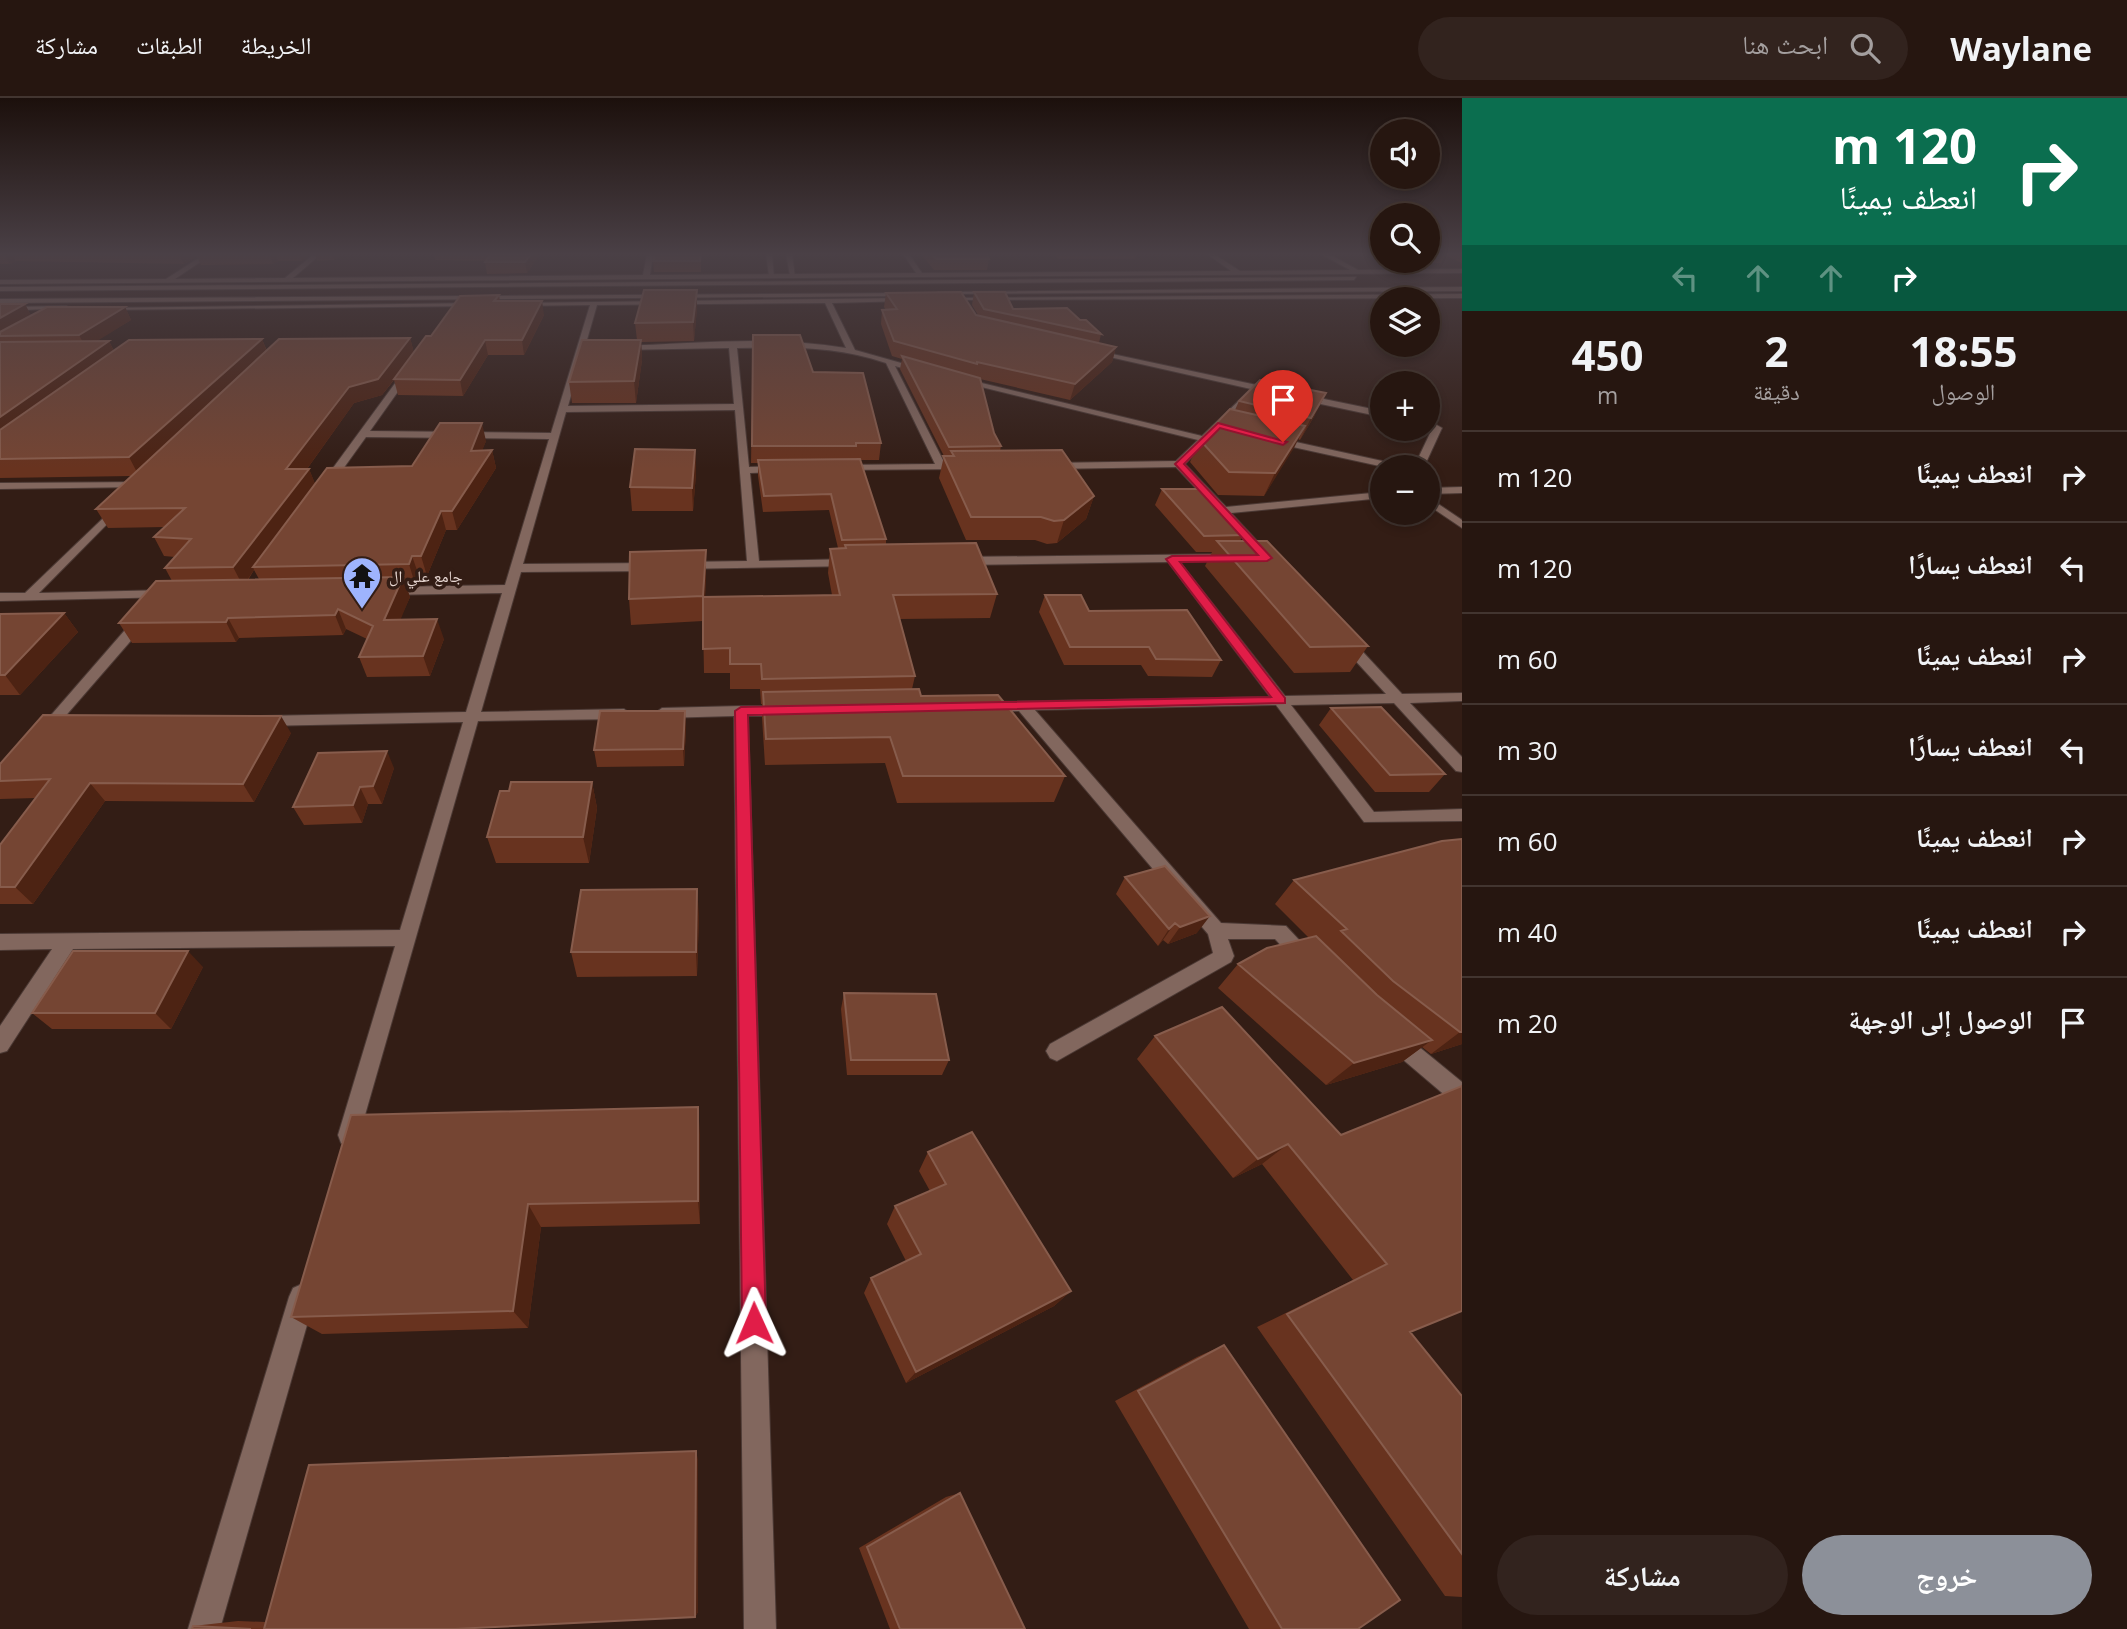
<!DOCTYPE html>
<html lang="ar">
<meta charset="utf-8">
<style>
:root{--surface:#261610;--page:#32231e;--text:#f1f3f6;--muted:#a49f9f;--line:#423530;--accent:#8c9099}
body{margin:0;font-family:"Open Sans","Noto Naskh Arabic",sans-serif;background:var(--page);color:var(--text);direction:rtl;height:100vh;display:flex;flex-direction:column;font-size:26px;white-space:nowrap}
*{box-sizing:border-box;margin:0}
p{font-size:23px;color:var(--muted)}
.icon{flex:none;width:38px;height:38px;fill:none;stroke:currentColor;stroke-width:2;stroke-linecap:round;stroke-linejoin:round}
.map{position:relative;flex:1;overflow:hidden;direction:ltr}
.side{display:flex;flex-direction:column;background:var(--surface);width:665px}
.side>*{flex:none}
.hud{background:#0b6e4f;color:#fff;overflow:hidden}
.controls{position:absolute;left:1370px;top:21px;display:grid;gap:14px}
.controls a{display:grid;place-items:center;width:70px;height:70px;border-radius:50%;background:var(--surface);box-shadow:0 4px 10px #0003,0 0 0 2px var(--line);font-size:35px}
.pin{position:absolute;display:grid;place-items:center;width:60px;height:60px;color:#fff;margin:-72px -30px;border-radius:50% 50% 50% 0;rotate:-45deg;box-shadow:0 0 7px #0007}
.pin .icon{rotate:45deg}
.me{position:absolute;width:77px;margin:-38px;rotate:359deg;stroke-linejoin:round;filter:drop-shadow(0 0 5px #0008)}
.turn{display:flex;align-items:center;gap:24px;height:147px;padding:0 35px;font-size:32px}
.turn .icon{width:91px;height:91px;stroke-width:2.5}
.turn b{display:block;font-size:49px;line-height:60px}
.lanes{display:flex;align-items:center;height:66px;padding:0 35px;background:#0003;justify-content:center;gap:35px;direction:ltr}
.lanes .off{opacity:.35}
.eta{display:flex;justify-content:space-evenly;align-items:center;height:119px;text-align:center}
.eta b{font-size:42px;font-weight:700;line-height:49px}
.button{display:flex;gap:14px;margin-top:auto;padding:14px 35px}
.button a{flex:1;height:80px;border-radius:42px;background:var(--accent);color:#fff;font-size:28px;font-weight:700;line-height:80px;text-align:center}
.button a+a{background:var(--page);color:var(--text)}
ul{padding:0;list-style:none}
li{display:flex;align-items:center;gap:21px;height:91px;padding:0 35px;border-top:2px solid var(--line)}
li div{flex:1}
li b{display:block;font-size:26px}
li em{font-style:normal}
header{display:flex;align-items:center;gap:42px;box-sizing:border-box;height:98px;padding:0 35px;background:var(--surface);border-bottom:2px solid var(--line)}
header strong{font-size:33px}
nav{display:flex;gap:38px;margin-inline-start:auto;font-size:24px}
.search{width:490px;height:63px;background:var(--page);display:flex;align-items:center;gap:18px;box-sizing:border-box;padding:0 24px;border-radius:38px;color:var(--muted);font-size:26px}
main{display:flex;flex:1;min-height:0}
.map>svg:first-child{display:block}
.lines{fill:none;stroke-linecap:round;stroke-linejoin:round}
.street-casing{stroke:#4b3934;stroke-width:2}
.secondary-casing{stroke:#4b3934;stroke-width:2}
.street{fill:#82675e;fill-rule:evenodd}
.secondary{fill:#82675e;fill-rule:evenodd}
.wall{fill:#68331f;fill-rule:evenodd}
.shaded-wall{fill:#4d2313}
.building{fill:#754533;stroke:#875c4c;stroke-width:2}
.route{fill:#e11d48;stroke:#92132f;stroke-width:2}
.labels{text-anchor:middle;stroke-width:7;stroke-linejoin:round;paint-order:stroke}
.far-poi-label{font-size:16px;fill:#e7d7d2;stroke:#331d15;text-anchor:start}
</style>
<header>
<strong>Waylane</strong>
<div class="search"><svg class="icon" aria-label="search" viewBox="0 0 24 24"><circle cx="10" cy="10" r="6"/><path d="M15 15l6 6"/></svg>ابحث هنا</div>
<nav><a>الخريطة</a><a>الطبقات</a><a>مشاركة</a></nav>
</header>
<main>
<section class="side">
<div class="hud">
<div class="turn"><svg class="icon" aria-label="right" viewBox="0 0 24 24"><path d="M7 20v-9h11M14 6l5 5-5 5"/></svg><div><b>120 m</b>انعطف يمينًا</div></div>
<div class="lanes"><svg class="icon off" aria-label="left" viewBox="0 0 24 24"><path d="M17 20v-9H6M10 6l-5 5 5 5"/></svg><svg class="icon off" aria-label="ahead" viewBox="0 0 24 24"><path d="M12 20V5M6 11l6-6 6 6"/></svg><svg class="icon off" aria-label="ahead" viewBox="0 0 24 24"><path d="M12 20V5M6 11l6-6 6 6"/></svg><svg class="icon" aria-label="right" viewBox="0 0 24 24"><path d="M7 20v-9h11M14 6l5 5-5 5"/></svg></div>
</div>
<div class="eta">
<div><b>18:55</b><p>الوصول</p></div>
<div><b>2</b><p>دقيقة</p></div>
<div><b>450</b><p>m</p></div>
</div>
<ul>
<li><svg class="icon" aria-label="right" viewBox="0 0 24 24"><path d="M7 20v-9h11M14 6l5 5-5 5"/></svg><div><b>انعطف يمينًا</b></div><em>120 m</em></li>
<li><svg class="icon" aria-label="left" viewBox="0 0 24 24"><path d="M17 20v-9H6M10 6l-5 5 5 5"/></svg><div><b>انعطف يسارًا</b></div><em>120 m</em></li>
<li><svg class="icon" aria-label="right" viewBox="0 0 24 24"><path d="M7 20v-9h11M14 6l5 5-5 5"/></svg><div><b>انعطف يمينًا</b></div><em>60 m</em></li>
<li><svg class="icon" aria-label="left" viewBox="0 0 24 24"><path d="M17 20v-9H6M10 6l-5 5 5 5"/></svg><div><b>انعطف يسارًا</b></div><em>30 m</em></li>
<li><svg class="icon" aria-label="right" viewBox="0 0 24 24"><path d="M7 20v-9h11M14 6l5 5-5 5"/></svg><div><b>انعطف يمينًا</b></div><em>60 m</em></li>
<li><svg class="icon" aria-label="right" viewBox="0 0 24 24"><path d="M7 20v-9h11M14 6l5 5-5 5"/></svg><div><b>انعطف يمينًا</b></div><em>40 m</em></li>
<li><svg class="icon" aria-label="arrive" viewBox="0 0 24 24"><path d="M6 21V4h12l-3 4 3 4H6"/></svg><div><b>الوصول إلى الوجهة</b></div><em>20 m</em></li>
</ul>
<div class="button"><a>خروج</a><a>مشاركة</a></div>
</section>
<div class="map">
<svg width="1462" height="1531" viewBox="0 0 1462 1531">
<rect width="100%" height="100%" fill="#331d15"/>
<g class="lines">
<g class="street-casing">
<path id="street" d="M205 156H212L175 181 285 180 314 156H321L293 180 643 177 647 156H653L650 177 916 175 903 156H909L922 175 1231 173 1207 156H1214L1240 173 1350 172 1321 156H1329L1358 172 1462 171V175L0 186V182L166 181Z
M1462 196V200L942 202 945 200Z
M906 200 908 203 832 205 855 252 926 272 923 276 895 268 945 366H965L970 369 969 371 835 372V368L839 367 935 366 886 265C835 248 790 249 737 250L749 369 779 368 784 371 779 374 750 375 759 463 852 461 856 462V468L680 471 678 468 684 464 747 463 735 312 566 314 523 466 653 465 659 469 653 473 521 474 481 614 624 611 631 616 624 621 478 623 357 1045 349 1048 341 1045 338 1037 395 848 73 851 7 953 0 955V928L52 851 0 852V836L400 832 463 624 260 628 253 623 260 618 466 614 502 495 385 497 379 493 385 489 505 487 549 341 366 339 330 389H322V385L407 269 414 271 370 333 551 335 590 207 518 208 516 205ZM825 205 846 250C771 237 695 246 619 248L615 250 619 252 729 250 734 306 568 308 597 207Z
M476 205 478 208 101 212 97 210Z
M0 209 66 208 70 210 0 213Z
M1089 251 1266 289V293L1257 292 1185 366 1226 409 1382 394V400L1231 415 1272 459 1262 461 1176 369 1049 371 1044 368 1049 365 1176 363 1198 342 957 283 961 280 1202 338 1251 291 1092 255Z
M1300 296 1382 313V319L1297 301Z
M1428 322 1442 330 1424 369H1414L1432 331 1428 329Z
M1273 339 1396 366 1401 369H1384L1270 344 1268 342Z
M145 384V388L141 389 0 391V385Z
M1462 389V395L1428 396V390Z
M1428 399 1462 422V430L1428 407Z
M120 404 125 407 124 409 39 495 168 492 174 496 172 499 0 503V495H25Z
M1233 456 1237 458V462L1180 464 1285 598 1386 596 1340 546 1338 543 1345 539 1350 540 1402 596 1462 595V603L1410 605 1462 659V674L1456 673 1394 605 1291 607 1374 714 1462 711V723L1364 724 1276 607 1035 612 1221 825 1286 828 1317 861 1314 867C1298 872 1285 851 1275 841H1228L1234 858 1231 864 1057 963 1050 960 1046 953 1050 946 1213 855 1208 836 1019 613 984 614 977 609 984 604 1270 599 1168 464 960 467 954 463 960 459Z
M143 516 148 517V523L49 637H39L36 634 39 631 138 517Z
M741 608H785L792 613 785 618H748L776 1531H744L734 618 662 620 655 615 662 610Z
M1394 932 1401 934 1462 984V1008L1454 1005 1387 948 1384 941 1387 934Z
M302 1186 311 1190 315 1199 220 1531H188L289 1199 293 1190Z"/>
</g>
<g class="secondary-casing">
<path id="secondary" d="M766 156H772L774 179 769 178Z
M786 156H792L795 179 790 178Z
M1356 179 1354 182 0 193V189Z
M1462 189V193L935 196 938 194Z
M912 195 910 198 0 205V201Z"/>
</g>
<use href="#street" class="street"/>
<use href="#secondary" class="secondary"/>
</g>
<path class="wall" d="M0 156H310L302 163H278L273 166 201 167 197 158 184 166 16 163 10 166H0Z
M315 156H343L334 162 317 163Z
M434 156H540L527 175 487 176 485 164 486 163 435 162Z
M701 156V174H654L653 163Z
M921 156H987L989 161 987 172H934Z
M1054 156H1137L1135 161H1058Z
M1428 156H1462V165L1445 157 1441 165 1395 164 1392 163H1428Z
M697 192V210L694 243 641 244 642 262 636 305H572L569 284 637 242 635 225Z
M974 194 1013 211 1080 222 1101 236 1099 245 1116 249 1112 264 1070 302 980 281 994 335 1001 348 1000 353 1094 398 1086 421 1057 445 1047 446 1035 442H966L939 380 944 358 900 271 902 261 892 258 881 226 882 212H886L884 209 886 195 978 217 972 207Z
M499 197 500 203 544 217 524 257H488L463 298 398 297 394 282 382 297 354 305 307 371H309L315 386 412 368 486 343 482 352H492L496 370 457 432H446L427 478H419L415 486H405L410 499 400 521 444 541 430 578 367 579 359 559 367 541 346 531 343 537 239 540 236 544 132 545 119 525 172 483 165 470 175 459 164 458 154 439 165 429 108 430 96 411 132 378 0 380V206H25L31 218 125 209 131 222 96 243H109L114 253 262 241 267 253 410 240 414 255 431 238ZM254 472 259 481 248 482Z
M753 237 813 274 881 345 879 362H860L886 441V446L997 496 990 520 900 521 915 578 912 591 921 598 1065 678 1054 704 897 705 885 665 765 667 762 620V606H761L760 591H730V575H704L703 523 631 527 629 501 706 452V477L705 499 832 497 828 475 830 451 838 450 829 412 763 414 758 378V365H751Z
M1239 303 1315 317 1300 342 1298 341 1264 398 1218 397 1190 364 1200 342 1235 312Z
M695 352 696 375 693 413H632L630 389Z
M1162 391 1243 437 1240 443 1368 548 1350 574 1294 575 1205 468 1212 454H1196L1155 407Z
M1045 497 1089 513 1221 562 1212 579 1148 578 1141 567H1064L1039 514Z
M64 515 78 534 20 597H0V516Z
M1331 610 1445 676 1429 694H1375L1319 627Z
M686 630 684 668 597 669 594 652Z
M291 635 254 704 105 703 33 806H0V747L36 700 0 701V666Z
M394 670 382 706H368L362 725 304 727 293 709Z
M592 684 597 710 589 765H496L487 739 509 693Z
M1442 743 1462 946 1431 956 1422 949 1402 964 1326 987 1218 890 1238 866 1309 840 1275 806 1294 782Z
M1125 779 1197 835 1168 846 1163 842 1158 848 1116 796Z
M699 816 697 878 577 879 571 854Z
M203 869 171 931H52L32 915Z
M844 895 949 962 942 977H847L841 911Z
M1155 938 1341 1037 1410 1234 1462 1298V1499L1445 1498 1257 1229 1353 1182 1262 1066 1233 1080 1137 961Z
M351 1017 700 1036V1126L541 1129 528 1230 322 1236 291 1219Z
M928 1054 1071 1193 1054 1208 906 1285 864 1195 871 1180 906 1163 887 1126 895 1108 930 1093 919 1073Z
M1224 1247 1358 1531H1249L1115 1303 1197 1259Z
M698 1361V1514L695 1519 455 1531H192L193 1528 238 1523 266 1524Z
M960 1395 1025 1531H890L859 1450 946 1399Z"/>
<path class="shaded-wall" d="M4 156H12L16 163 10 166Z
M179 156H196L197 158 184 166Z
M270 156H275L278 163 273 166Z
M299 156H310L302 163Z
M332 156H343L334 162Z
M531 156H540L527 175 525 164Z
M697 192V210L694 243 693 224Z
M542 203 544 217 524 257 522 242Z
M25 206 33 222 0 238V220Z
M125 209 131 222 86 250 79 237Z
M410 240 414 255 382 297 354 305 294 389 286 371 349 289Z
M262 241 268 257 139 378 129 359Z
M485 242 488 257 463 298 460 282Z
M641 242 642 262 636 305 634 283Z
M109 243 117 260 0 346V319Z
M1116 249 1112 264 1070 302 1075 286Z
M1326 295 1315 317 1300 342 1311 320Z
M482 325 486 343 475 371 471 353Z
M1305 328 1294 350 1264 398 1275 375Z
M492 352 496 370 457 432 452 413Z
M695 352 696 375 693 413 692 390Z
M309 371 316 388 253 469 254 472 243 488 233 469Z
M1094 398 1086 421 1057 445 1064 422Z
M441 413 446 432 427 478 421 458Z
M706 452V477L704 523 703 498Z
M412 458 419 478 415 486 409 466Z
M403 479 410 499 392 542 384 522Z
M338 511 346 531 343 537 335 517Z
M64 515 78 534 20 597 5 577Z
M228 520 239 540 236 544 226 524Z
M437 521 444 541 430 578 423 558Z
M685 613 686 630 684 668 683 651Z
M281 618 291 635 254 704 243 686Z
M387 653 394 670 382 706 373 688Z
M592 684 597 710 589 765 583 739Z
M90 685 105 703 33 806 15 789Z
M360 689 368 706 362 725 353 707Z
M697 791 699 816 697 878 696 854Z
M1210 818 1197 835 1168 846 1180 829Z
M1175 825 1163 842 1158 848 1169 831Z
M188 853 203 869 171 931 155 915Z
M1460 934H1462V946L1431 956Z
M1432 942 1402 964 1326 987 1354 965Z
M698 1009 700 1036V1126L698 1103Z
M1288 1046 1262 1066 1233 1080 1258 1061Z
M528 1106 541 1129 528 1230 513 1213Z
M1071 1193 1054 1208 906 1285 916 1274Z
M696 1353 698 1361V1514L695 1519Z"/>
<path class="building" d="M491 156H531L525 164H485Z
M655 156H701L700 163H653Z
M932 156H987L989 161H936Z
M644 192H697L693 224 635 225Z
M961 194 976 217 1116 249 1075 286 977 264V266L894 243 882 212 897 211 886 195Z
M974 194H1005L1013 211 1067 210 1080 222H1086L1101 236 984 211Z
M499 197 494 203H542L522 242H485L460 282 394 281 426 238H431L460 198Z
M0 206H25L0 220Z
M47 209H125L79 237 0 238V234Z
M753 237H800L813 274 863 275 881 345H856V348H752Z
M410 240 378 281 349 289 286 371H309L233 469 165 470 191 441 154 439 185 410 96 411 279 241Z
M262 241 129 359 0 361V332L129 242Z
M582 242H641L634 283 569 284Z
M109 243 0 319V244Z
M902 258 980 280 994 335 1001 348 949 349Z
M1260 282 1326 295 1311 320 1239 303Z
M1230 311 1305 328 1275 375 1229 374 1200 342Z
M440 325H482L471 353 492 352 452 413H441L421 458H412L409 466 253 469 327 370 412 368Z
M635 351 695 352 692 390 630 389Z
M1062 352 1094 398 1064 422 1054 423 1041 419H971L943 358H954L951 353Z
M860 361 886 441 842 442 831 396 764 398 758 362Z
M1162 391H1201L1243 437 1204 438Z
M1217 443H1267L1368 548 1310 549Z
M976 445 997 496 893 497 915 578 762 581 761 566H730V550L703 551V499L840 497 830 451 846 450 845 447Z
M706 452 703 498 629 501 630 454Z
M403 479 384 522 437 521 423 558 359 559 373 528 338 511 335 517 228 520 226 524 119 525 156 483Z
M1045 497H1081L1089 513 1187 512 1221 562 1156 561 1149 549H1070Z
M64 515 5 577H0V516Z
M919 591 921 598 998 597 1065 678H903L890 639 766 641 763 594Z
M1381 609 1445 676 1390 677 1331 610Z
M600 613H685L683 651 594 652Z
M43 617 281 618 243 686 90 685 15 789H0V747L50 681 0 683V666Z
M387 653 373 688 360 689 353 707 293 709 318 655Z
M511 684H592L583 739H487L500 693H509Z
M1462 741V934H1460L1393 883 1341 833 1347 831 1294 782 1442 743Z
M1165 768 1210 818 1180 829 1175 825 1169 831 1125 779Z
M697 791 696 854H571L581 792Z
M1316 838 1377 897 1432 942 1354 965 1238 866 1267 850Z
M73 853H188L155 915H32Z
M844 895 936 896 949 962H851Z
M1222 909 1341 1037 1462 988V1213L1410 1234 1462 1298V1456L1287 1216 1387 1166 1288 1046 1258 1061 1155 938Z
M698 1009V1103L528 1106 513 1213 291 1219 351 1017Z
M972 1034 1071 1193 916 1274 871 1180 921 1156 895 1108 946 1086 928 1054Z
M1224 1247 1400 1502 1358 1531H1282L1138 1293Z
M696 1353 695 1519 455 1531H264L309 1367Z
M960 1395 1025 1531H900L867 1449Z
M193 1528 251 1531H192Z"/>
<linearGradient id="sky" x2="0" y2="1"><stop stop-color="#1c100c"/><stop offset="0.42" stop-color="#4a4046"/><stop offset="1" stop-color="#4a4046" stop-opacity="0"/></linearGradient>
<rect width="1462" height="371" fill="url(#sky)"/>
<path class="route" d="M1218 325 1287 344 1283 347 1220 330 1184 366 1272 460 1267 463 1180 464 1285 600V605L748 617 766 1225 762 1234 754 1237 745 1234 742 1225 735 613 741 609 1271 599 1166 461 1172 458 1258 457 1175 366Z"/>
<defs>
<g id="temple-pin" transform="scale(2.0125)"><path d="M0 17L-7.5 6A9.5 9.5 0 1 1 7.5 6Z" fill="#9eb4fd" stroke="#331d15"/><path d="M0-6L5-2H3V0L6.5 2.5H4V6H1.5V3h-3V6H-4V2.5H-6.5L-3 0V-2H-5Z" fill="#111"/></g>
</defs>
<g fill-rule="evenodd">
<use href="#temple-pin" x="362" y="478"/>
</g>
<g class="labels">
<g class="far-poi-label">
<text x="389" y="484">جامع علي ال</text>
</g>
</g>
</svg>
<div class="controls">
<a><svg class="icon" aria-label="sound" viewBox="0 0 24 24"><path d="M4 9h4l5-4v14l-5-4H4zM17 9q2 3 0 6"/></svg></a>
<a><svg class="icon" aria-label="search" viewBox="0 0 24 24"><circle cx="10" cy="10" r="6"/><path d="M15 15l6 6"/></svg></a>
<a><svg class="icon" aria-label="layers" viewBox="0 0 24 24"><path d="M12 4l9 5-9 5-9-5zM3 14l9 5 9-5"/></svg></a>
<a>+</a>
<a>−</a>
</div>
<div class="pin" style="left:1283px;top:344px;background:#d93025"><svg class="icon" aria-label="arrive" viewBox="0 0 24 24"><path d="M6 21V4h12l-3 4 3 4H6"/></svg></div>
<svg class="me" style="left:754px;top:1225px" viewBox="-20 -20 40 40"><path d="M0-17L14 15 0 8-14 15z" fill="#e11d48" stroke="#fff" stroke-width="4"/></svg>
</div>
</main>
